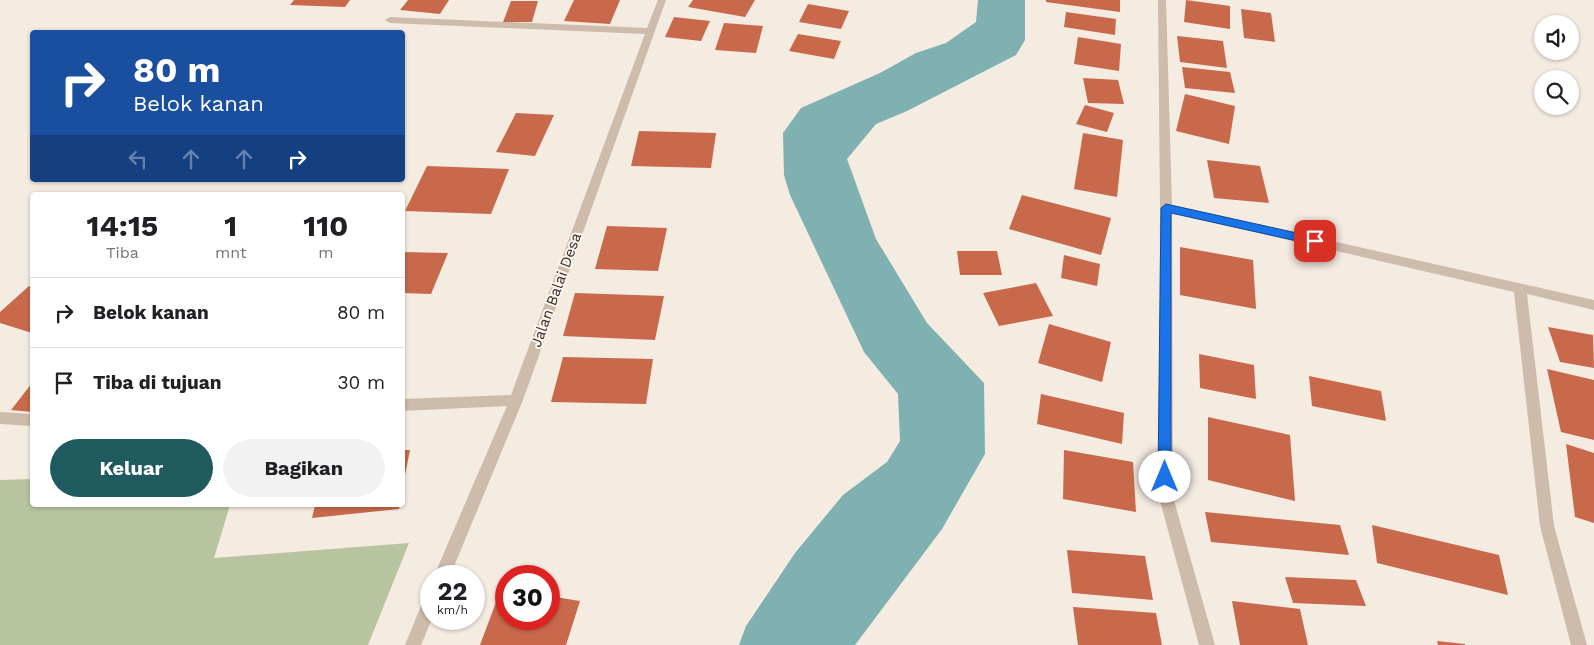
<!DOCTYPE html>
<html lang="id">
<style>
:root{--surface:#fff;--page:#f2f2f2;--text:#202124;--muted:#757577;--line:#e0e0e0;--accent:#1f5a5e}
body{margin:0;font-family:"Work Sans",sans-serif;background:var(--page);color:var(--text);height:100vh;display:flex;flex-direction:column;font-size:19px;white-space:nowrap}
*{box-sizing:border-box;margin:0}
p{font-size:16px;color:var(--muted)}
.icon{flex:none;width:28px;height:28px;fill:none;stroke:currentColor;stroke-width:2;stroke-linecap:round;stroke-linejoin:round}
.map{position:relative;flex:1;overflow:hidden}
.sheet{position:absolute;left:30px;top:192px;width:375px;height:315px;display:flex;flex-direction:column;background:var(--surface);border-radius:5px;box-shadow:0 1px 4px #0004}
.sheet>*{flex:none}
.hud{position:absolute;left:30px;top:30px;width:375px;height:152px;border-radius:5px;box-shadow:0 1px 4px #0004;background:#1a4fa0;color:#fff;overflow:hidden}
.fabs{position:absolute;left:1534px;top:15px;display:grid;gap:10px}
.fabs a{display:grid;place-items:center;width:45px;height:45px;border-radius:50%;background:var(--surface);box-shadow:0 1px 4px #0004;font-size:25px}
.speed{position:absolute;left:420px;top:565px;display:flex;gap:10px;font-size:25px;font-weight:700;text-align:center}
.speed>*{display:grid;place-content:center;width:65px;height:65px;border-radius:50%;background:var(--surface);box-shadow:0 1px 4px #0004;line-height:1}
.speed small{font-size:12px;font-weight:400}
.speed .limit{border:8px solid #d22;background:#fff;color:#111}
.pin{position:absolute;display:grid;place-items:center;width:42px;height:42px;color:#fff;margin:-21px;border-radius:10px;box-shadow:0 2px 8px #0006}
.me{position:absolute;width:55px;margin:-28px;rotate:0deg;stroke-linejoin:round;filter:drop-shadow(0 0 4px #0008)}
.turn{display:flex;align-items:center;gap:18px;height:105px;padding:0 20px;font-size:22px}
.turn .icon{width:65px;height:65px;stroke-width:2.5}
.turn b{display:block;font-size:35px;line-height:42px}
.lanes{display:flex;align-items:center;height:48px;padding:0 20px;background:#0003;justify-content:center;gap:25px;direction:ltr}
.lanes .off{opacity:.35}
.eta{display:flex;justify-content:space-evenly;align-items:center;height:85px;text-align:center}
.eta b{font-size:30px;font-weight:700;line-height:35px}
.cta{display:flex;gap:10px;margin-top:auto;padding:10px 20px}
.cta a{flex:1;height:58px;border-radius:30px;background:var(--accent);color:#fff;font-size:20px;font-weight:700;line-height:58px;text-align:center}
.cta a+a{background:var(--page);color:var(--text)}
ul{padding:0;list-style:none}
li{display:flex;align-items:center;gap:15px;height:70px;padding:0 20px;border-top:1px solid var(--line)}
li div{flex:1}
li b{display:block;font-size:19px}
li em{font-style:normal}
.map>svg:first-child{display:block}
.green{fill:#b8c4a0}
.water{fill:#7fb0b2}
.building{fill:#c8694b}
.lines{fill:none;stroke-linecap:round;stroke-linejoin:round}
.minor{fill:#cdbbac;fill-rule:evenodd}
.route{fill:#1a73e8;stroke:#114b97}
.labels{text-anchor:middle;stroke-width:4;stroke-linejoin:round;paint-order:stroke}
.street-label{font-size:15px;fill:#3b302b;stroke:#fbf5ee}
</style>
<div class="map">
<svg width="1594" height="645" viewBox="0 0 1594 645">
<rect width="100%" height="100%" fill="#f4ebe1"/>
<path class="green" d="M32 479V505H230L214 558 409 543 368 645H0V480Z"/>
<path class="water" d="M978 0H1025V40L1016 55 907 111 876 124 847 159 876 239 927 323 984 383 985 454 942 529 855 645H739L746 626 795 553 843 495 887 462 900 441 898 394 864 352 790 195 784 175 783 133 801 108 880 73 916 53 946 43 976 22Z"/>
<path class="building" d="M294 0H350L345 7 290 5Z
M408 0H449L440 14 400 10Z
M574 0H620L610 24 564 21Z
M693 0H755L745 17 688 7Z
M1046 0H1120V12L1046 2Z
M1186 0 1230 6V29L1184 22Z
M511 1H538L532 22H503Z
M808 4 849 11 841 29 799 22Z
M1241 9 1271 13 1275 42 1244 38Z
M1066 12 1116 19 1115 35 1064 27Z
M674 17 710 21 701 41 665 37Z
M724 23 763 26 756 53 715 50Z
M798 34 841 41 834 59 789 51Z
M1177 36 1223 41 1227 68 1180 62Z
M1078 37 1121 44 1119 71 1074 64Z
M1182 67 1230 72 1235 93 1185 88Z
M1083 78 1118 80 1124 104 1088 103Z
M1185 94 1235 106 1229 144 1176 131Z
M1085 105 1114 113 1107 132 1076 124Z
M516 113 554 115 535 156 496 152Z
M639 131 716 133 711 168 631 166Z
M1083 133 1123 140 1117 197 1074 189Z
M1207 160 1260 166 1269 203 1214 198Z
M427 166 509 169 491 214 405 211Z
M1022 195 1111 218 1101 255 1009 229Z
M607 226 667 228 658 271 595 269Z
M1180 247 1253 260 1256 309 1180 295Z
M957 251H997L1002 275H960Z
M402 252 448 253 431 294 402 293Z
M1064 255 1100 264 1097 286 1061 278Z
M1036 283 1053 316 999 326 983 293Z
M29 286H32V333L0 323V312Z
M575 293 664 296 655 340 563 336Z
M1049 324 1111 342 1102 382 1038 363Z
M1548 327 1593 335 1594 368 1560 362Z
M1199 354 1254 365 1256 399 1200 388Z
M563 357 653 359 646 404 551 402Z
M1547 369 1594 380V440L1561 432Z
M1309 376 1381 391 1386 421 1312 406Z
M32 383V412L11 410Z
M1041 394 1124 413 1122 444 1037 424Z
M1208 417 1290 435 1295 501 1208 480Z
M1566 444 1594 453V523L1575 517Z
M402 450H410L403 485H402Z
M1064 450 1133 462 1136 512 1063 499Z
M315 505H400L399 509 312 518Z
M1205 512 1340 525 1349 555 1211 542Z
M1372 525 1499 555 1508 595 1377 563Z
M1067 550 1145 556 1153 600 1072 593Z
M1285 577 1356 580 1366 606 1293 603Z
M501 589H506V619H549V596L580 601 566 645H480Z
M1232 601 1300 609 1308 645H1240Z
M1073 607 1156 613 1162 645H1078Z
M1437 641 1465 644V645H1438Z"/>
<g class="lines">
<path class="minor" d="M658 0H666L523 400 450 576H434L507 406 402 411V399L511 395 645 34 390 23 385 20 390 17 647 28Z
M1158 0H1166L1172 205 1594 300V310L1527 294 1554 526 1587 645H1571L1540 526 1514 292 1172 213 1173 497 1215 645H1199L1159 497 1160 208Z
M0 412 32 414V426L0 424Z
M431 593 432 619 421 645H405L425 596Z"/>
</g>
<path class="route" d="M1166 204 1315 237 1321 241 1315 245 1171 213V477L1169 481 1165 483 1160 481 1158 477 1161 208Z"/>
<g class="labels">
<g class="street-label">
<text transform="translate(556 290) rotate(-70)" y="5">Jalan Balai Desa</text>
</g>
</g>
</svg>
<div class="fabs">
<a><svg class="icon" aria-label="sound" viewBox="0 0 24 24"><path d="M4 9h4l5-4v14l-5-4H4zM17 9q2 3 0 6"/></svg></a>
<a><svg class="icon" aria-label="search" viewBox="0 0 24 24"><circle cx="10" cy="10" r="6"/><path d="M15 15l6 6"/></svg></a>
</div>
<div class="speed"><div>22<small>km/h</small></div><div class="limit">30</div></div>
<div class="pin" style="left:1315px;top:241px;background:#d93025"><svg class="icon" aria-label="arrive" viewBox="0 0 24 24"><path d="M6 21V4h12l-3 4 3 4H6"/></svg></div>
<svg class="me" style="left:1165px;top:477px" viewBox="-20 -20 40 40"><circle r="19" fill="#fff"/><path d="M0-13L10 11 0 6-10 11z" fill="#1a73e8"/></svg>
<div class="hud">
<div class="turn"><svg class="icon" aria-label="right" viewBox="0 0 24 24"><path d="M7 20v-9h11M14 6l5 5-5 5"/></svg><div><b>80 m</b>Belok kanan</div></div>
<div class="lanes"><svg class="icon off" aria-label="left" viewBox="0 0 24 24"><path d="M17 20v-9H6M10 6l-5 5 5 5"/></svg><svg class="icon off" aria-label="ahead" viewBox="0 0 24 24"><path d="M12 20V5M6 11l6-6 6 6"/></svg><svg class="icon off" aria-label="ahead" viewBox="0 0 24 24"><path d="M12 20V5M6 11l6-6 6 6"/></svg><svg class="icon" aria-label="right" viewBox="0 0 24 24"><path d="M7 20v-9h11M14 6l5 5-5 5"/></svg></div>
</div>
<section class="sheet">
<div class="eta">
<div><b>14:15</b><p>Tiba</p></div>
<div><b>1</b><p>mnt</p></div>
<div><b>110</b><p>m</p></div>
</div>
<ul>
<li><svg class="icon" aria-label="right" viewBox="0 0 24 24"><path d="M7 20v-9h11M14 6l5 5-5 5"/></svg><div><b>Belok kanan</b></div><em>80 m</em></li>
<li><svg class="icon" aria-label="arrive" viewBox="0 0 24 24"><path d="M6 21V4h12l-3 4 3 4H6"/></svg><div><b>Tiba di tujuan</b></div><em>30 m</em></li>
</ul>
<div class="cta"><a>Keluar</a><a>Bagikan</a></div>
</section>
</div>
